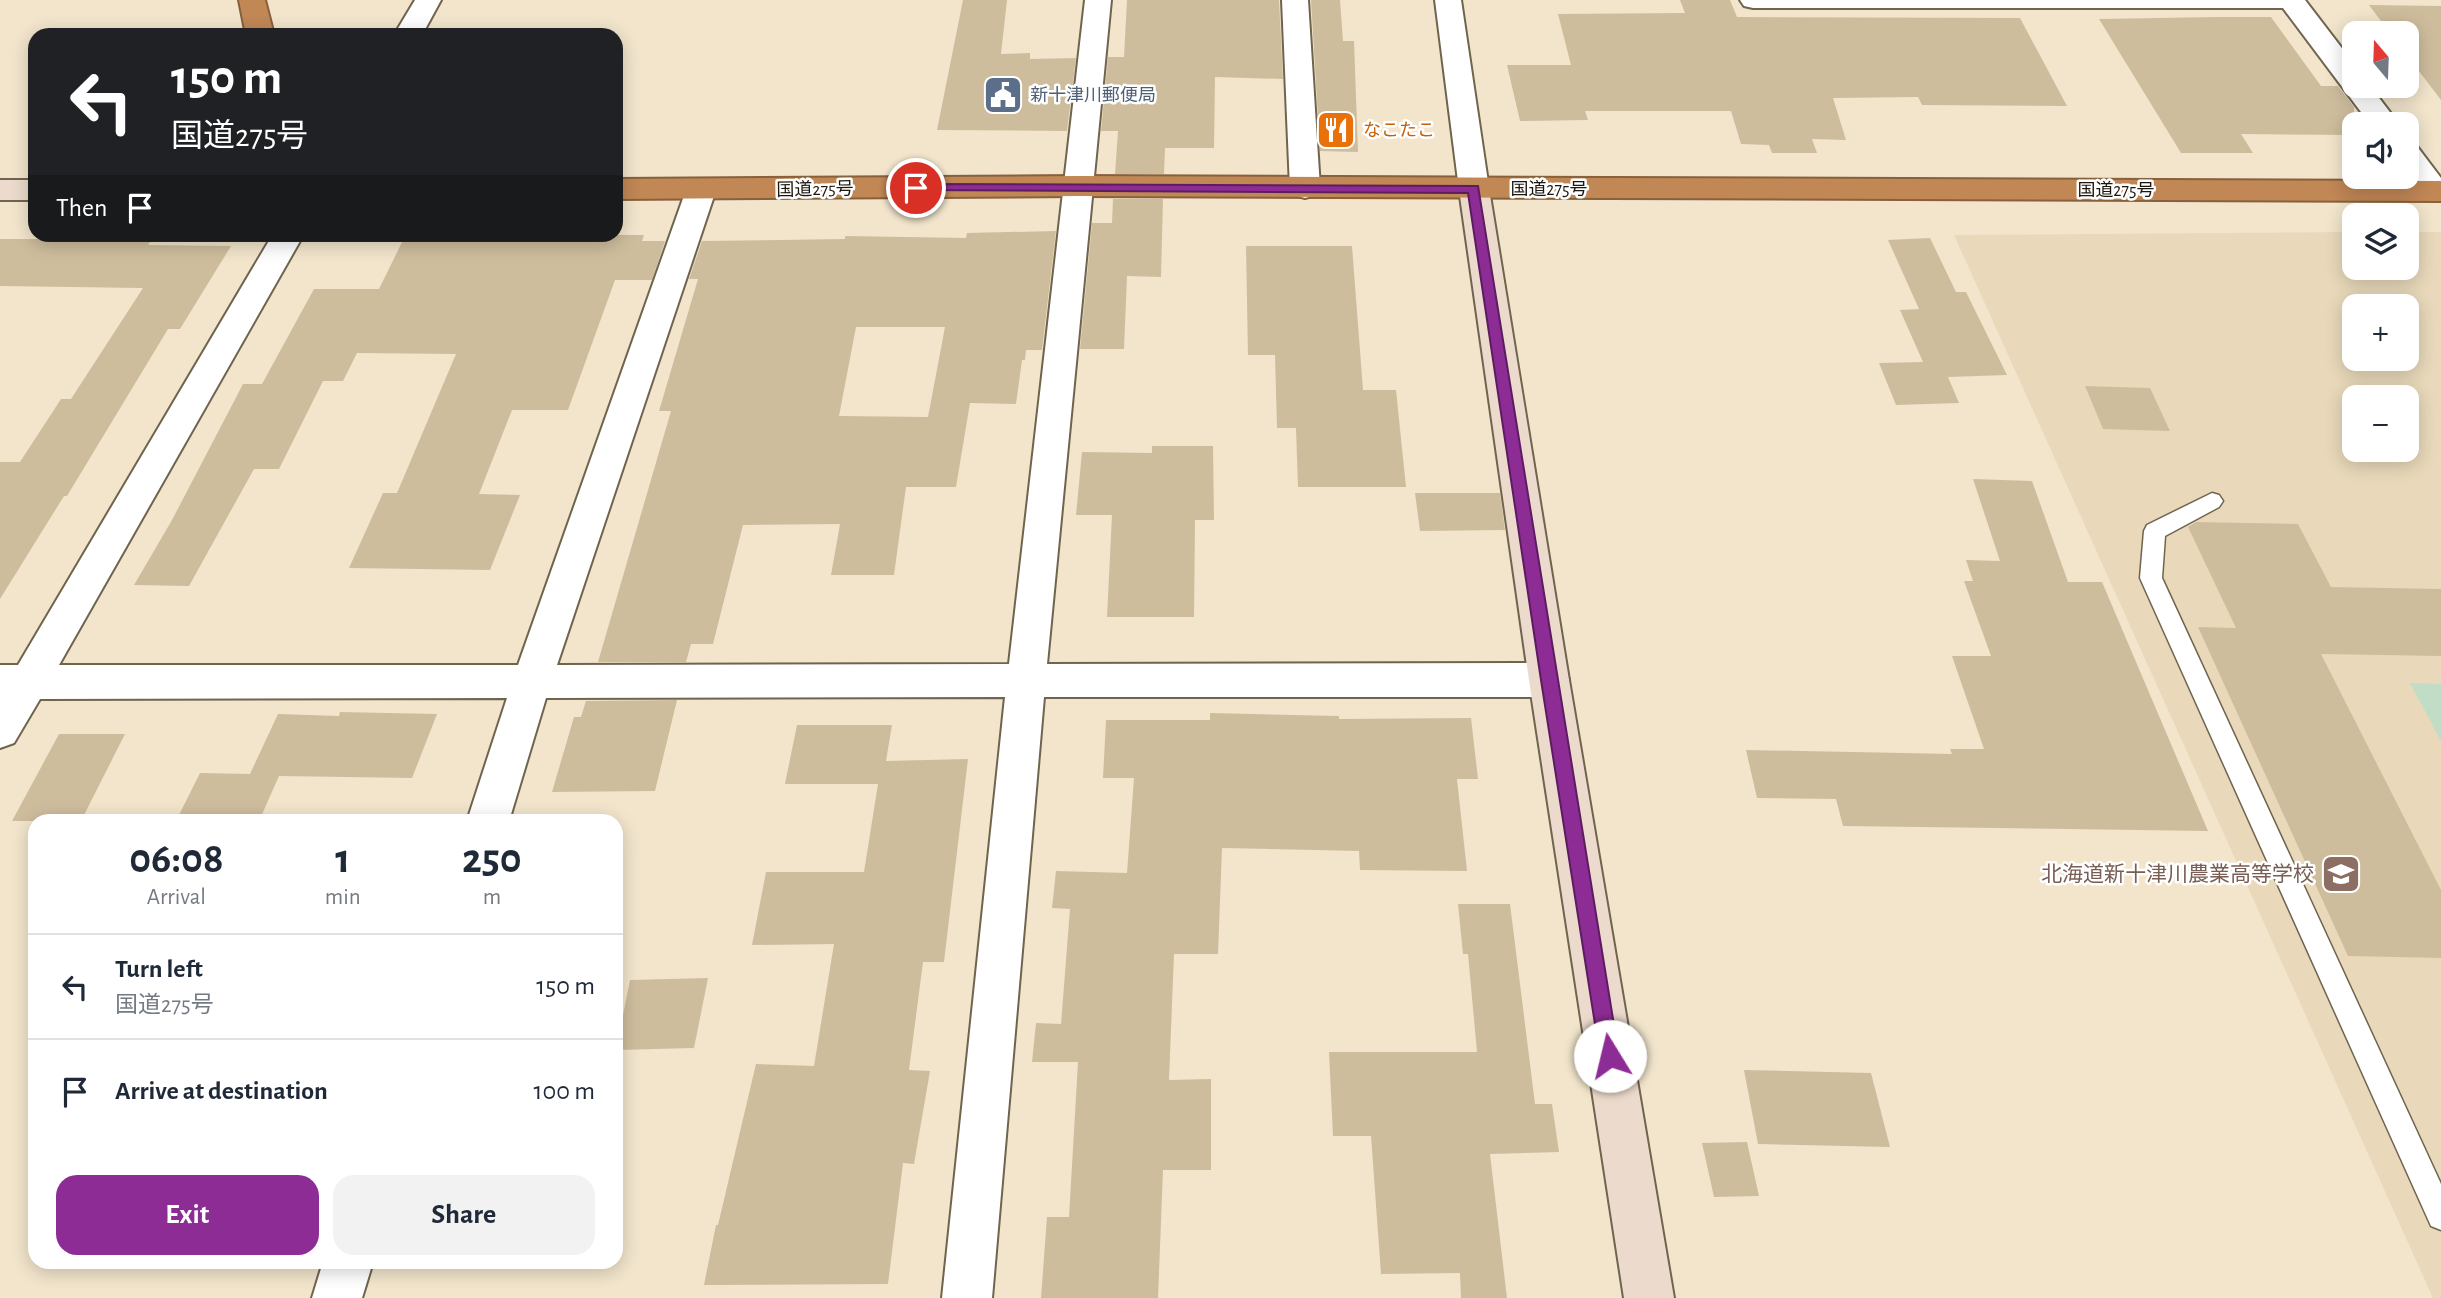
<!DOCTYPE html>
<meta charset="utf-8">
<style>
:root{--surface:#fff;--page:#f2f2f3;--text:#1f2937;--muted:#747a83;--line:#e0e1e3;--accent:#8d2c94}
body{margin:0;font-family:"Alegreya Sans","Noto Sans JP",sans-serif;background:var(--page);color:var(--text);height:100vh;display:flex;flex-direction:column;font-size:26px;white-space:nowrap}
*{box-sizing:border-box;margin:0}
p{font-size:23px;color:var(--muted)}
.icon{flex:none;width:38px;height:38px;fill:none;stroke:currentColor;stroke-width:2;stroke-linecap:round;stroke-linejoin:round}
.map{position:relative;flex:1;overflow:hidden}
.side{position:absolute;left:28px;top:814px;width:595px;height:455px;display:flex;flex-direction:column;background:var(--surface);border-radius:21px;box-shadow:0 4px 18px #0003}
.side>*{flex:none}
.hud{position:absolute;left:28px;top:28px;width:595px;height:214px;border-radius:21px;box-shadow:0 4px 18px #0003;background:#202124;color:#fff;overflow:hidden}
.needle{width:46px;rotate:341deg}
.buttons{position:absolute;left:2342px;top:21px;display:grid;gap:14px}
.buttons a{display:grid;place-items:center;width:77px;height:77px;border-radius:14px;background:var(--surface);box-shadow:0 4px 18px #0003;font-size:35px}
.pin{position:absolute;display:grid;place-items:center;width:60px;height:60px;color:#fff;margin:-30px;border:4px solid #fff;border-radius:50%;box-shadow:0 2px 7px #0007}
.me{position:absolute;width:77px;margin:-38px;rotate:351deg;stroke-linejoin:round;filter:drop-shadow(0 0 5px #0008)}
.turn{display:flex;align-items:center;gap:24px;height:147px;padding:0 28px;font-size:32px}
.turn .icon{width:91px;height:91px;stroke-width:2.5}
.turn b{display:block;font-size:49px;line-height:60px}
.then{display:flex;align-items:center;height:66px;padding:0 28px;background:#0003;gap:14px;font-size:26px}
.eta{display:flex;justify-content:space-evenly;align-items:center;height:119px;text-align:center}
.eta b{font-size:42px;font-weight:700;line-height:49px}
.button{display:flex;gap:14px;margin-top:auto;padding:14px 28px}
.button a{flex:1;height:80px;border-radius:21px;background:var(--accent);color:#fff;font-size:28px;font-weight:700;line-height:80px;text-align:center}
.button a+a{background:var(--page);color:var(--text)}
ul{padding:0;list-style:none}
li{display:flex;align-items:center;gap:21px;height:105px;padding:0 28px;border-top:2px solid var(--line)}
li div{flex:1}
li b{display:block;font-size:26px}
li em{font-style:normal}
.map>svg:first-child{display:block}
.built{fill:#e9d9ba;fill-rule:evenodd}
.green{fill:#c1ddc6}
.building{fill:#cebd9d;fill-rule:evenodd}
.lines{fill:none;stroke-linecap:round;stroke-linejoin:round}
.lane-casing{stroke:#6f644e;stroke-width:3}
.street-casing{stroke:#6f644e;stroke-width:4}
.secondary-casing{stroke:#6f644e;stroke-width:4}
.highway-casing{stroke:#87603c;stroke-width:4}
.lane{fill:#fff;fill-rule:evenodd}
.street{fill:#fff;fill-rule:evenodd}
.secondary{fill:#ecdbcc;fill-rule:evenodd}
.highway{fill:#c18755;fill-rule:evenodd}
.route{fill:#8d2c94;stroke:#5c1d60;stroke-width:2}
.labels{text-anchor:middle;stroke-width:5;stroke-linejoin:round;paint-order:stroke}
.far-service-label{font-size:18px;fill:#4e5e75;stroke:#fff;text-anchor:start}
.far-food-label{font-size:18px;fill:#c56008;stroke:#fff;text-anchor:start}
.far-street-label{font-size:18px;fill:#1c170e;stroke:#fff}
.education-label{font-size:21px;fill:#785e54;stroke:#fff;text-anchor:end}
</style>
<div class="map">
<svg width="2441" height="1298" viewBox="0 0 2441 1298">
<rect width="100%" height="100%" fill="#f2e5cc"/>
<path class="built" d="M2354 232V268H2406V232H2441V1298H2433L1954 235ZM2354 306H2406V359H2354ZM2354 397H2406V450H2354Z"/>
<path class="green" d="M2410 683 2441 684V741Z"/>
<path class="building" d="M963 0H1007L1001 54 1030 53V59L1076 58 1067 131 937 130Z
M1127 0H1279L1283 79 1215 77 1214 148H1165L1164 174H1115L1118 131H1101L1108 57H1124Z
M1311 0H1340L1343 41H1354L1358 152 1320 151Z
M1680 0H1730L1737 17 2020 18 2067 106 1922 105 1918 97 1833 98 1846 140 1812 139 1817 153H1772L1769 145 1741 144 1731 111H1585L1588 120 1520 121 1507 65H1571L1558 14 1685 13Z
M2369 5 2441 6V100L2406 54V33H2390Z
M2217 17H2271L2321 86H2338L2354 107V135L2241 134 2253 153H2181L2099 19Z
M1113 199H1163L1161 277 1127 276 1124 349H1080L1092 223H1112Z
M1056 231 1042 350H1026L1025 360H1022L1016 404 970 403 956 487H906L894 575H831L840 524 743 525 713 644H691L686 662H598L671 411H659L698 279H689L702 241 845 239V236L966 238 967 233ZM856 327H945L928 417 839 416Z
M77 234H156L148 245 231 246 180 329H168L67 496H64L0 599V462H20L61 399H71L143 288 0 286V239H74Z
M406 234 644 235 642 241H665L652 280H615L568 410H512L479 494 520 495 490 570 349 568 383 493H397L456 354 357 353 343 381H323L279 469H254L189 586 134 585 172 520 243 384H262L314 289H379Z
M1930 238 1956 292H1966L2007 375 1948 377 1959 403 1896 405 1879 363 1923 362 1900 310 1919 309 1888 240Z
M1246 246H1352L1363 390H1396L1406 487H1298L1296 428H1277L1275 355H1248Z
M2085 386 2150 388 2170 431 2103 429Z
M1152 446H1213L1214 520H1195L1194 617H1107L1112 515H1076L1082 452 1152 453Z
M1973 479 2032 481 2068 582H2102L2208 831 1843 826 1836 799 1757 798 1746 750 1952 754 1950 749H1984L1952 656H1991L1964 581H1973L1966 560 2000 561Z
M1415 493H1500L1505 530 1420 531Z
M2196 522 2298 524 2331 587 2441 589V656L2321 654 2441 890V958L2348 956 2198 627 2236 628 2188 527Z
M677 700 655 791 552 792 574 717H581L586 701Z
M340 712 437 714 412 778 279 776 259 821H176L200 773 250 774 278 714 339 716Z
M1210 713 1339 716V719L1471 718 1478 779H1457L1467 871 1360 870 1359 851 1222 848 1218 954H1174L1169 1080 1211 1079V1170H1163L1158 1298H1041L1047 1217H1069L1078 1062H1032L1036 1023 1061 1024 1070 909 1052 908 1056 871 1127 873 1134 778H1103L1106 720H1210Z
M797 725H892L886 761 968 759 944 962H923L909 1070 930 1071 914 1164 903 1163 888 1284 704 1285 716 1225H718L756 1064 814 1066 834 944 752 945 766 872H864L878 784H785Z
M59 734H125L81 821H12Z
M1458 904H1510L1535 1104H1552L1559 1152 1490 1154 1507 1298H1461L1460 1273 1381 1274 1371 1136H1333L1329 1052H1477L1468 954H1463Z
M708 978 694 1048 616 1050 630 980Z
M1744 1070 1871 1073 1890 1147 1758 1144Z
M1747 1142 1759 1196 1714 1197 1702 1143Z"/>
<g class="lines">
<g class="lane-casing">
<path id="lane" d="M2212 493 2219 495 2223 501 2219 507 2165 536 2162 578 2441 1184V1230L2431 1226 2140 578 2144 531 2147 525Z"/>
</g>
<g class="street-casing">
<path id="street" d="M415 0H441L422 35H394Z
M1085 0H1111L1047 664 1549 663 1563 668 1569 680 1563 692 1549 697H1044L992 1298H942L1005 697 546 698 509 821H467L507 698 40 699 14 743 0 748V665H18L273 234H304L59 665H518L686 190 690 183 701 180 712 183 716 190 557 665 1009 664Z
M1282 0H1308L1320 188 1316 195 1305 198 1294 195 1290 188Z
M1435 0H1461L1489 189 1485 196 1474 199 1463 196 1459 189Z
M1740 0H2305L2354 64V86H2370L2399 124H2370L2283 8H1753L1744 6Z
M2406 143 2416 145 2441 178V199L2424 198 2406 173Z
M323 1262H373L362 1298H312Z"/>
</g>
<g class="secondary-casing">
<path id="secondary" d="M1474 179 1485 182 1489 189 1569 680 1674 1298H1624L1529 680 1459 189 1463 182Z
M0 180H35V200H0Z"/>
</g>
<g class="highway-casing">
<path id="highway" d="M239 0H265L274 35H246Z
M1077 176 2441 181V201L1077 196 616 199V179Z"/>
</g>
<use href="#lane" class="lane"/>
<use href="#street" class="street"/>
<use href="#secondary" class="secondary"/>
<use href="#highway" class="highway"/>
</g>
<path class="route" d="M916 184 1478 186 1619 1056 1617 1063 1610 1066 1603 1063 1600 1056 1541 680 1468 193 912 190V185Z"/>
<defs>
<g id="civic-square" transform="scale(2.0125)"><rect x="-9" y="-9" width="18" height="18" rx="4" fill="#5c6f8a" stroke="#fff"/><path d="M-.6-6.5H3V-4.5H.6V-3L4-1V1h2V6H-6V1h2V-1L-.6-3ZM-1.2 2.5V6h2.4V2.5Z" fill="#fff"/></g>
<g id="restaurant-square" transform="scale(2.0125)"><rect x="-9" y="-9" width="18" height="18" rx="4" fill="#e8710a" stroke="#fff"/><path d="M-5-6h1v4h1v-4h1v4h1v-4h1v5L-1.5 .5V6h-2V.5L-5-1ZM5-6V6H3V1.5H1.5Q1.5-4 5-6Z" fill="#fff"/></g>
<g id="school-square" transform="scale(2.0125)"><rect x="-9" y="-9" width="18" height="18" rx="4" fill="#8d6e63" stroke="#fff"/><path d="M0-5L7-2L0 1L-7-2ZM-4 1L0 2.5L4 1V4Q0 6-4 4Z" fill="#fff"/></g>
</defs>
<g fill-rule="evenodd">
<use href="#civic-square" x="1003" y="95"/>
<use href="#restaurant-square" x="1336" y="130"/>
<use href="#school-square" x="2341" y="874"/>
</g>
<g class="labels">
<g class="far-service-label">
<text x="1030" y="101">新十津川郵便局</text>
</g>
<g class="far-food-label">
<text x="1363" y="136">なこたこ</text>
</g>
<g class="far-street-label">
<text transform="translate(815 189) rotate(-1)" y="6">国道275号</text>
<text x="1549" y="195">国道275号</text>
<text x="2116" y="196">国道275号</text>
</g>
<g class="education-label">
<text x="2314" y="881">北海道新十津川農業高等学校</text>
</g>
</g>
</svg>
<div class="buttons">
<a><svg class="needle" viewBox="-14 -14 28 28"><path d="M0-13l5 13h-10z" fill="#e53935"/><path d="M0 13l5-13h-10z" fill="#747a83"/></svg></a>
<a><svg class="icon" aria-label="sound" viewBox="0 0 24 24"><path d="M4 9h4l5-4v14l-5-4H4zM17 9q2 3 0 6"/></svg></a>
<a><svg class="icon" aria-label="layers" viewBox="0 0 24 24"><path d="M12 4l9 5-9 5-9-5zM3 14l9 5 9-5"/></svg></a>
<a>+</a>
<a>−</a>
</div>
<div class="pin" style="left:916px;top:188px;background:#d93025"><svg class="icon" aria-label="arrive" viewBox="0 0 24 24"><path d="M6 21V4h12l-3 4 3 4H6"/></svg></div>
<svg class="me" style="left:1610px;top:1056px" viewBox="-20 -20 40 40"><circle r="19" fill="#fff"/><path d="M0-13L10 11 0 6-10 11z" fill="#8d2c94"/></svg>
<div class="hud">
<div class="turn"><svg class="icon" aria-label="left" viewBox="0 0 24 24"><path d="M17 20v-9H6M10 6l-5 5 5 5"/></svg><div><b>150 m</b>国道275号</div></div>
<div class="then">Then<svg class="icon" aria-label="arrive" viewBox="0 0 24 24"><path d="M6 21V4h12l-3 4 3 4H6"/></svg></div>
</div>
<section class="side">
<div class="eta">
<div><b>06:08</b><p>Arrival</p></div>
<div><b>1</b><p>min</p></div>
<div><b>250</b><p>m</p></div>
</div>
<ul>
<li><svg class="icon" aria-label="left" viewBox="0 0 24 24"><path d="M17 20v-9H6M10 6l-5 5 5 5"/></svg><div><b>Turn left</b><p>国道275号</p></div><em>150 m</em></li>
<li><svg class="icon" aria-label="arrive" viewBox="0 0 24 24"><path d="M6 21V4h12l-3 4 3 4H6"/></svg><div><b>Arrive at destination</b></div><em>100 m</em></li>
</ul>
<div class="button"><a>Exit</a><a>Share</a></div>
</section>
</div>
